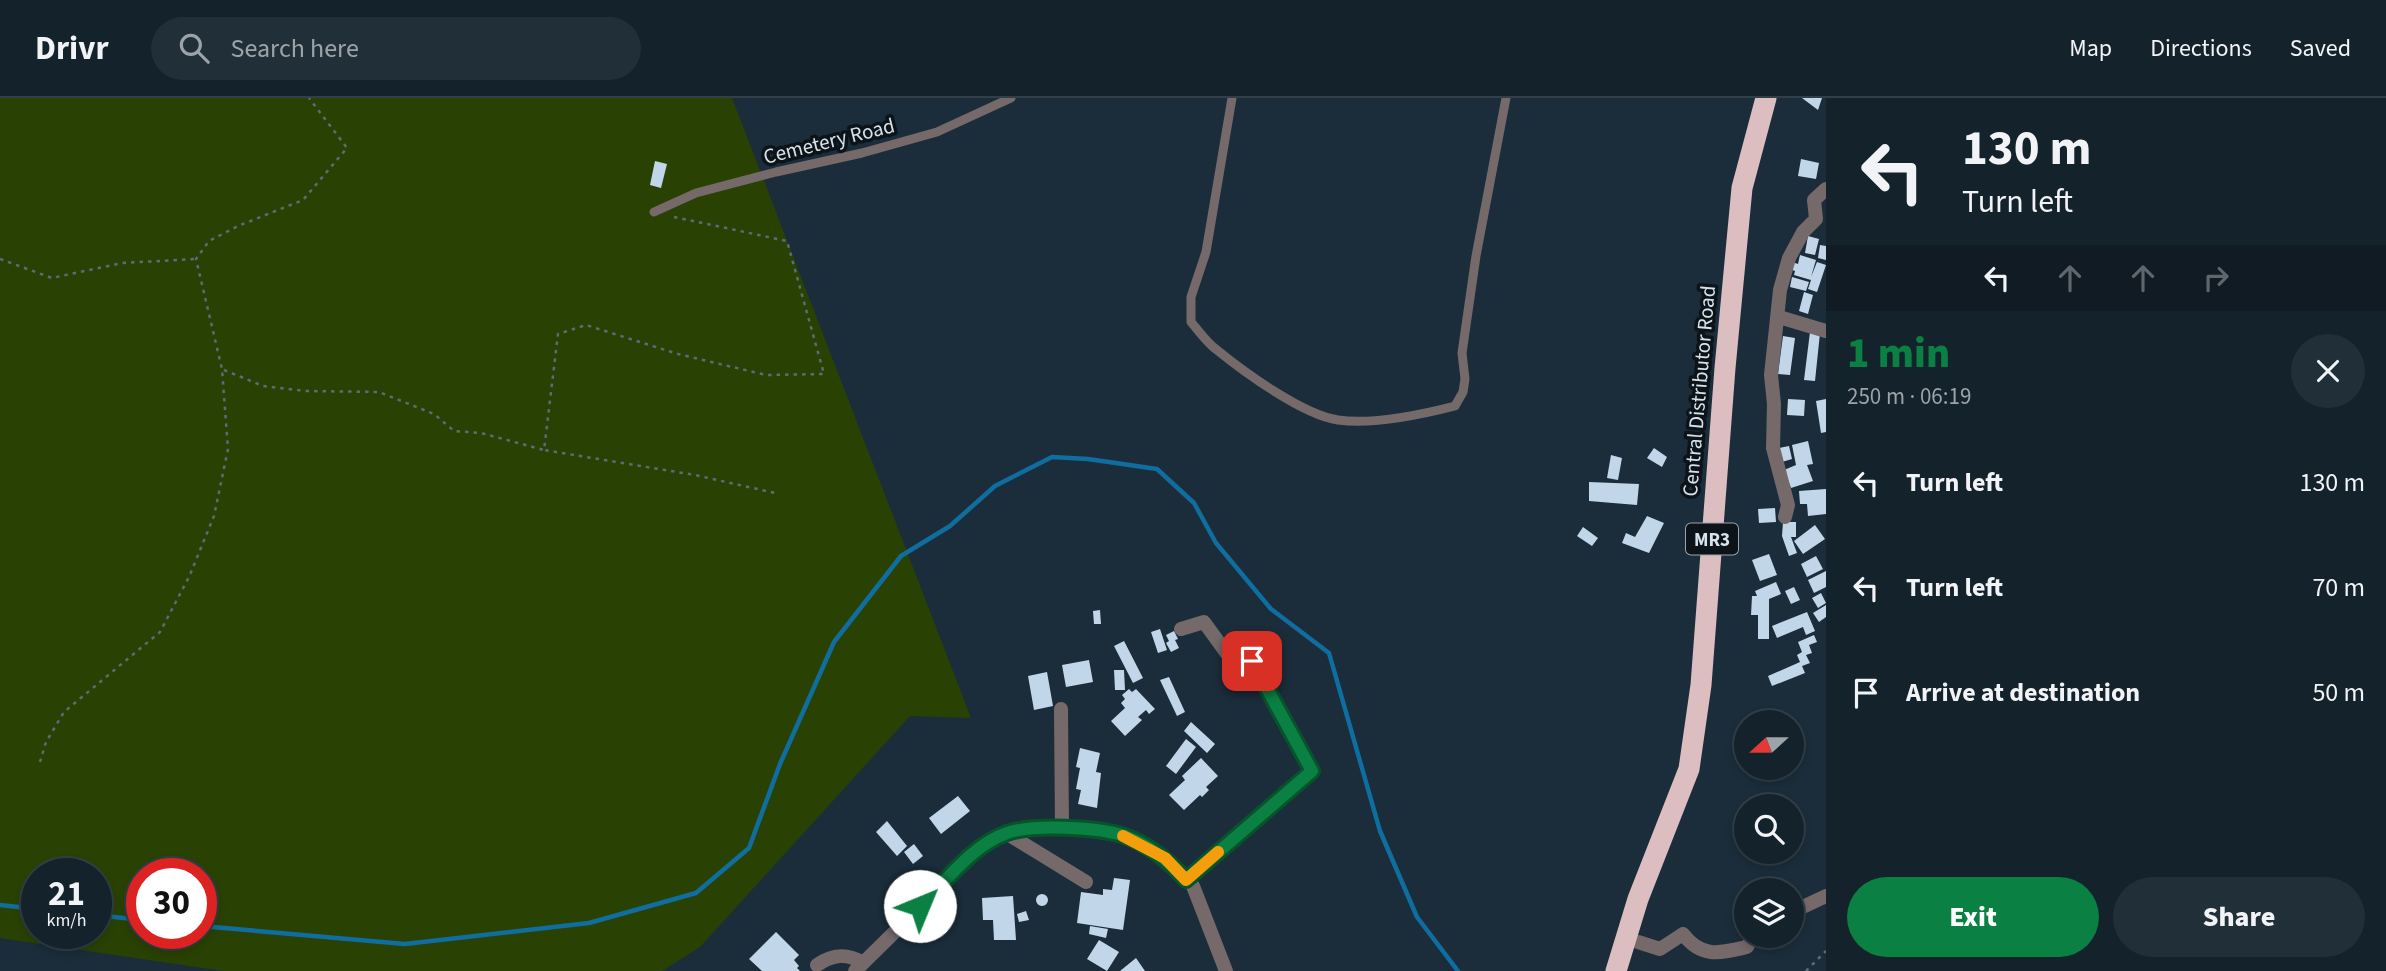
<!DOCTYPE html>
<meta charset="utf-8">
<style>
:root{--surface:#14222c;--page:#212f38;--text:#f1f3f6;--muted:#9da4a9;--line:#333f48;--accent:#0b8043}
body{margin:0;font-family:"Source Sans 3",sans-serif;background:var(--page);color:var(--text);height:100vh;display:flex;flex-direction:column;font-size:26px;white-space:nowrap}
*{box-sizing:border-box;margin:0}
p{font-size:23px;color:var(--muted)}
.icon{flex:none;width:38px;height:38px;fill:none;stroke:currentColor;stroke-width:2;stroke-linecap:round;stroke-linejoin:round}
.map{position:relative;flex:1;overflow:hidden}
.panel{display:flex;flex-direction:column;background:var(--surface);width:560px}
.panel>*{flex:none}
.top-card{background:#14222c;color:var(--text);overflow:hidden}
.needle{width:46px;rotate:249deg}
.fabs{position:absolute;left:1734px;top:612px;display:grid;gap:14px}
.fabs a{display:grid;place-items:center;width:70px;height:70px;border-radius:50%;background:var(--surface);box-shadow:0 4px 10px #0003,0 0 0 2px var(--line);font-size:35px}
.speed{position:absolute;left:21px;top:760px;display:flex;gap:14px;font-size:35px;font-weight:700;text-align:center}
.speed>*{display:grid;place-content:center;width:91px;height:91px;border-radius:50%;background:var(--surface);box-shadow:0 4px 10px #0003,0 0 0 2px var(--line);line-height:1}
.speed small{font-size:18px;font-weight:400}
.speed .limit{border:10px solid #d22;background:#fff;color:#111}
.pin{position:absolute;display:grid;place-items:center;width:60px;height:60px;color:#fff;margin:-30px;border-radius:14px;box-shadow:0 4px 10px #0006}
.me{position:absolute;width:77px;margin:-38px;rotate:45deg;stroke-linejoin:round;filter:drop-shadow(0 0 5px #0008)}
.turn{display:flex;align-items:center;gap:24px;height:147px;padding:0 21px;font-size:32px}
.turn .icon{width:91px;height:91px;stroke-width:2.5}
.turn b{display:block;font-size:49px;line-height:60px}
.lanes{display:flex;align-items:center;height:66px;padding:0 21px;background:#0003;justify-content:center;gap:35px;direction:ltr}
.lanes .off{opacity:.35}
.round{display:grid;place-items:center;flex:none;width:74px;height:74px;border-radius:37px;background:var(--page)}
.summary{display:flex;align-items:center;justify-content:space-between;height:119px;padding:0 21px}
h1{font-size:42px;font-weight:800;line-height:52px;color:var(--accent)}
.cta{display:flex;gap:14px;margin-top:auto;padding:14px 21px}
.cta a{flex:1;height:80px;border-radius:42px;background:var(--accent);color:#fff;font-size:28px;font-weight:800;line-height:80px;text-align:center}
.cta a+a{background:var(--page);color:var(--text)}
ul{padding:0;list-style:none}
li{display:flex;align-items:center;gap:21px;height:105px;padding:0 21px}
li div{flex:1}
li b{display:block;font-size:26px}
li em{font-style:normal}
header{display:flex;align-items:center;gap:42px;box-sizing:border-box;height:98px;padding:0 35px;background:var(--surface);border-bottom:2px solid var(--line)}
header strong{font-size:33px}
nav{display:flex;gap:38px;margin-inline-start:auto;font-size:24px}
.search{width:490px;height:63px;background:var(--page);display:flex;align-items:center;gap:18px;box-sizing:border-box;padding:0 24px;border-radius:38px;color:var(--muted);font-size:26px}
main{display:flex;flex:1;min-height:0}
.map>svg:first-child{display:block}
.green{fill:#294203;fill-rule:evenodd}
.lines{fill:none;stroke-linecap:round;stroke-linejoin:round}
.stream{stroke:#0f6e9f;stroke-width:4.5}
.building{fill:#c1d7e9}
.path{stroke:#5b6b77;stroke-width:2.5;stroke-dasharray:3.5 5;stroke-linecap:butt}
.lane{stroke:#75696a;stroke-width:9}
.street{stroke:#75696a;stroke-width:14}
.highway{stroke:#dcbec1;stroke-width:21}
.route-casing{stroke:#07532c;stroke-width:18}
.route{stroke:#0b8043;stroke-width:12}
.slow{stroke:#f59e0b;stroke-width:12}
.labels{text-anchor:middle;stroke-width:7;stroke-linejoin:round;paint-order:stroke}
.shield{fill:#0c141a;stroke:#9aa4ac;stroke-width:2}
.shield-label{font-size:19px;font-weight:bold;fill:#d7e2eb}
.street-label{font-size:21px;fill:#d7e2eb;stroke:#0c141a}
</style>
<header>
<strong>Drivr</strong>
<div class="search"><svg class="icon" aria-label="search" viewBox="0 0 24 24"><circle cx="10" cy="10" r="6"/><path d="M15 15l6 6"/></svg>Search here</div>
<nav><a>Map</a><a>Directions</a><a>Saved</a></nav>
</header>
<main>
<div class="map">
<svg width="1826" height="873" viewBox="0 0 1826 873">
<rect width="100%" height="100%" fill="#1b2d3b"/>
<path class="green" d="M0 0H732L971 620 910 618 700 849 662 873H223L0 840ZM37 775H96V835H37ZM142 775H201V835H142Z"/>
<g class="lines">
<path class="stream" d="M0 807 37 811
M96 817 142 822
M201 828 405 846 589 825 696 795 749 750 780 666 834 544 901 458 950 428 995 388 1052 359 1088 361 1157 371 1194 405 1216 445 1271 511 1329 555 1380 733 1417 819 1458 873"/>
</g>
<path class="building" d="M1802 0H1822L1818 12Z
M1801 61 1819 65 1816 81 1798 78Z
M655 63 667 66 661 90 650 87Z
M1808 138 1819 141 1815 157 1805 155Z
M1820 147 1826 148V162L1818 160Z
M1800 157 1816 162 1811 179 1817 164 1826 167 1817 194 1808 191 1811 182 1794 177 1795 173 1790 171 1792 164 1798 166Z
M1792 179 1809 184 1806 193 1790 189Z
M1804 194 1813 197 1808 216 1799 213Z
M1810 234 1820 235 1815 283 1804 282Z
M1783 238 1795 240 1790 277 1778 276Z
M1788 301 1805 302 1804 318 1787 317Z
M1826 301V334L1821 335 1816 303Z
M1808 343 1813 366 1807 367 1813 383 1791 390 1784 372 1796 367 1792 347Z
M1789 348 1792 361 1782 364 1779 350Z
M1654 350 1667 359 1662 369 1647 360Z
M1611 357 1622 360 1618 382 1607 380Z
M1589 384 1639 386 1637 407 1589 403Z
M1826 391V416L1808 418 1807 406H1800L1799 393Z
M1775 410 1776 424 1759 425 1758 411Z
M1647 418 1664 425 1649 455 1622 445 1626 435 1635 439Z
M1783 424H1796V439H1791L1797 455 1789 458 1782 438Z
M1815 427 1825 441 1803 456 1794 443Z
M1583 429 1598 440 1592 448 1577 438Z
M1769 456 1777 477 1760 483 1752 462Z
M1816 458 1823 471 1807 479 1801 466Z
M1826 473V489L1814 495 1808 482Z
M1776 484 1781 496 1769 501V541H1758V517H1751L1752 498H1757L1755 493Z
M1794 489 1800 502 1791 506 1785 493Z
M1821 495 1826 505 1818 510 1812 500Z
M1826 507V519L1819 524 1813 515Z
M1100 512 1101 526H1094L1093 513Z
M1807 514 1815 533 1806 537 1803 529 1777 540 1772 528Z
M1160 531 1167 552 1158 555 1151 534Z
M1174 533 1178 541 1175 542 1179 550 1171 554 1166 545 1169 543 1166 537Z
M1814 537 1817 544 1809 547 1812 555 1806 557 1810 565 1802 568 1805 575 1772 588 1768 578 1800 564 1797 557 1802 554 1798 544Z
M1124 543 1143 580 1133 585 1114 548Z
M1089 562 1093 584 1066 589 1062 567Z
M1114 572H1124L1125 592H1115Z
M1047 574 1053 608 1034 612 1028 578Z
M1169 579 1185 614 1177 618 1160 582Z
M1129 591 1132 594 1136 591 1155 611 1149 616 1146 612 1138 619 1142 622 1125 638 1111 623 1125 610 1121 605 1125 601 1122 597Z
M1191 624 1215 646 1207 655 1184 633Z
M1186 641 1196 649 1176 676 1166 668Z
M1080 650 1100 655 1096 674 1101 675 1097 710 1078 706 1081 692 1076 691 1080 670 1076 669Z
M1201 660 1218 678 1206 689 1209 692 1202 699 1200 697 1184 712 1169 697 1185 682 1182 678Z
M958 698 970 713 941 736 929 720Z
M887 723 907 748 897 758 876 734Z
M914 746 923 758 913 766 904 754Z
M1114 780 1130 782 1123 832 1077 825 1081 794 1103 797V791L1112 792Z
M1036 802a6 6 0 1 1 12 0a6 6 0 1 1-12 0Z
M1013 798 1016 842H994L993 822H983L982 800Z
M1026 813 1029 822 1019 824 1017 816Z
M1090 828 1108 831 1106 840 1089 836Z
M776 834 799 857 794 862 799 868 797 870 800 873H762L749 861Z
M1099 842 1119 854 1107 873 1087 861Z
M1136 860 1145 873H1120Z"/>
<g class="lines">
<path class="path" d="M674 119 787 143 824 276 766 277 678 256 586 227 558 236 544 352 695 377 775 395
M0 161 52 180 122 165 196 161
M224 272 263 288 306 293 379 294 434 316 454 333 481 335 544 352
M40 664 46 644 64 614 160 534 189 479 214 418 228 351 222 271 196 161 209 143 238 128 303 102 347 50 309 0
M1806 873 1826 853"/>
<path class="lane" d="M1232 0 1206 154 1191 199V224C1199 233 1207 245 1217 252 1244 274 1303 317 1338 322 1374 327 1420 317 1455 308L1463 294 1465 281 1462 255 1476 158 1506 0
M654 114 696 95 776 74 862 55 937 34 1011 0"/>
<path class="street" d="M1779 219 1826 233
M1785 419 1788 407 1773 350 1774 306 1771 277 1780 192 1789 160 1803 134 1816 121 1814 102 1826 91
M1181 531 1204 524 1233 564 1252 563 1312 673 1186 782
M1061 611 1062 730
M1006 735 1086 784
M1792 814 1826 798
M1638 844 1660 851 1683 836C1702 861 1721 855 1747 849L1753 838
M817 867C833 856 847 855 863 865
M855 873 978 752 1006 735 1039 730H1076L1124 738 1165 760 1193 788 1226 873"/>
<path class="highway" d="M1616 873 1638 801 1689 671 1701 587 1725 270 1742 90 1766 0"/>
</g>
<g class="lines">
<g class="route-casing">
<path id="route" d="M920 808C946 784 972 747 1007 735 1033 726 1098 729 1125 738 1149 747 1169 763 1186 782L1312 673 1252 563"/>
</g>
<use href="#route" class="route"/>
<path class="slow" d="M1123 738 1165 760 1186 782 1218 754"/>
</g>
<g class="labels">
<rect class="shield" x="1686" y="425.5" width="52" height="31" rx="5"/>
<g class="shield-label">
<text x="1712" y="448">MR3</text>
</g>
<g class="street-label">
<text transform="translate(829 43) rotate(-14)" y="7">Cemetery Road</text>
<text transform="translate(1699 293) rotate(-85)" y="7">Central Distributor Road</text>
</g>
</g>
</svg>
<div class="fabs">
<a><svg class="needle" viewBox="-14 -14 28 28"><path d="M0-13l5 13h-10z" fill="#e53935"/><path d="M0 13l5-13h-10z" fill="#9da4a9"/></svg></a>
<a><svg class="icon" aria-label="search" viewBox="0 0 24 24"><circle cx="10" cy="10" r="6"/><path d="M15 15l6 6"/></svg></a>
<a><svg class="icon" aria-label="layers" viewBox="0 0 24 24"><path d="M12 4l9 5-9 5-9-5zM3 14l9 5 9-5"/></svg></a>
</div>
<div class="speed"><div>21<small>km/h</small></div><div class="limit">30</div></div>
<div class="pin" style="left:1252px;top:563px;background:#d93025"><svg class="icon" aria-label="arrive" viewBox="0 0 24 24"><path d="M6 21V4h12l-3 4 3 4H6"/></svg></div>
<svg class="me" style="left:920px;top:808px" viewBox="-20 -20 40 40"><circle r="19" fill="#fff"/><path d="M0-13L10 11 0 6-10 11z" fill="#0b8043"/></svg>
</div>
<section class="panel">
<div class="top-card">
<div class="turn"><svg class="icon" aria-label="left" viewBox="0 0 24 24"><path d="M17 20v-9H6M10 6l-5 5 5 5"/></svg><div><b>130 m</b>Turn left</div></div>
<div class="lanes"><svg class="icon" aria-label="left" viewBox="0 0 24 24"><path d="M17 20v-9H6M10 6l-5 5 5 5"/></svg><svg class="icon off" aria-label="ahead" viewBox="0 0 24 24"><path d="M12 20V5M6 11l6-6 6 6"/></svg><svg class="icon off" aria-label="ahead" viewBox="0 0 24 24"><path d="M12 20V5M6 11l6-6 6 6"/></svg><svg class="icon off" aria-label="right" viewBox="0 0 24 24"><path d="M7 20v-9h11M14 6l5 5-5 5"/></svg></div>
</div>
<div class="summary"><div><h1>1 min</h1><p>250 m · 06:19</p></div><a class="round"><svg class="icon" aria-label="close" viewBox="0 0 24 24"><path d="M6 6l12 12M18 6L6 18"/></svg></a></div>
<ul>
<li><svg class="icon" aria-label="left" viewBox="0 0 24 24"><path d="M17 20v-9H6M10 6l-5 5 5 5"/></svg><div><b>Turn left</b></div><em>130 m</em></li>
<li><svg class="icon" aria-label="left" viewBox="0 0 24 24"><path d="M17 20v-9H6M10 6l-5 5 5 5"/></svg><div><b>Turn left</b></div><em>70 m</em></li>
<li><svg class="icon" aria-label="arrive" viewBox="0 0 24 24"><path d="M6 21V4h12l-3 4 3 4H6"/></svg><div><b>Arrive at destination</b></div><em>50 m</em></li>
</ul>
<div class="cta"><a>Exit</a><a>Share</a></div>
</section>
</main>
